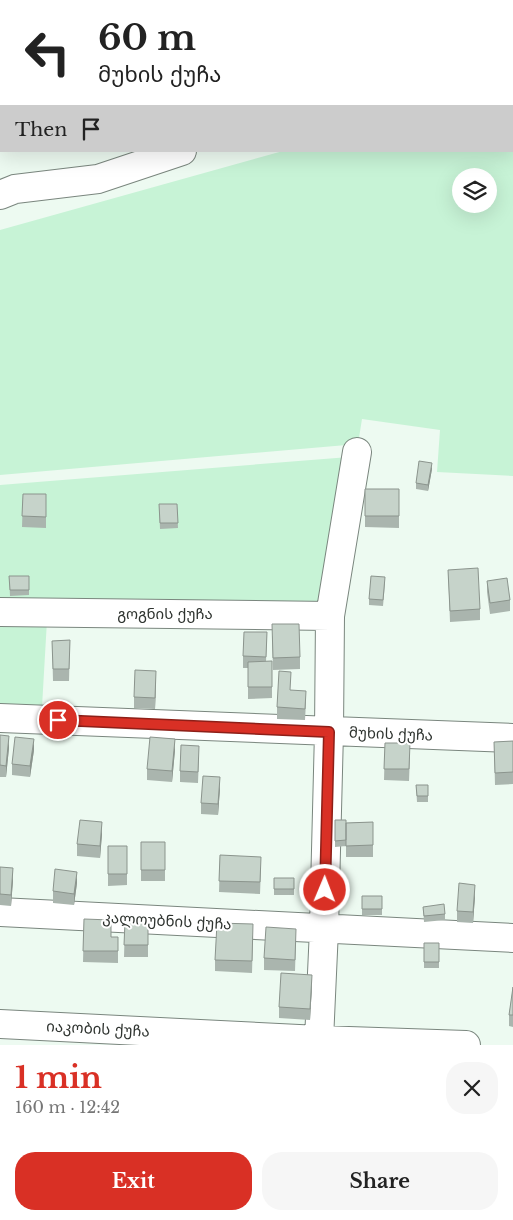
<!DOCTYPE html>
<meta charset="utf-8">
<style>
:root{--surface:#fff;--page:#f6f6f6;--text:#222;--muted:#767676;--accent:#d93025}
body{margin:0;font-family:"Libre Baskerville","Noto Sans Georgian",serif;background:var(--page);color:var(--text);height:100vh;display:flex;flex-direction:column;font-size:19px;white-space:nowrap}
*{box-sizing:border-box;margin:0}
p{font-size:16px;color:var(--muted)}
.icon{flex:none;width:28px;height:28px;fill:none;stroke:currentColor;stroke-width:2;stroke-linecap:round;stroke-linejoin:round}
.map{position:relative;height:1045px;overflow:hidden}
.drawer{display:flex;flex-direction:column;background:var(--surface);flex:1}
.drawer>*{flex:none}
.hud{position:absolute;left:0px;top:0px;width:514px;height:152px;box-shadow:0 5px 20px #0002;background:#fff;color:var(--text);overflow:hidden}
.tools{position:absolute;left:452px;top:168px;display:grid;gap:10px}
.tools a{display:grid;place-items:center;width:45px;height:45px;border-radius:50%;background:var(--surface);box-shadow:0 5px 20px #0002;font-size:25px}
.pin{position:absolute;display:grid;place-items:center;width:42px;height:42px;color:#fff;margin:-21px;border:2px solid #fff;border-radius:50%;box-shadow:0 1px 5px #0007}
.me{position:absolute;width:55px;margin:-28px;rotate:1deg;stroke-linejoin:round;filter:drop-shadow(0 0 4px #0008)}
.turn{display:flex;align-items:center;gap:18px;height:105px;padding:0 15px;font-size:22px}
.turn .icon{width:65px;height:65px;stroke-width:2.5}
.turn b{display:block;font-size:35px;line-height:42px}
.then{display:flex;align-items:center;height:48px;padding:0 15px;background:#0003;gap:10px;font-size:19px}
.round{display:grid;place-items:center;flex:none;width:52px;height:52px;border-radius:20px;background:var(--page)}
.overview{display:flex;align-items:center;justify-content:space-between;height:85px;padding:0 15px}
h1{font-size:30px;font-weight:800;line-height:38px;color:var(--accent)}
.action{display:flex;gap:10px;margin-top:auto;padding:10px 15px}
.action a{flex:1;height:58px;border-radius:20px;background:var(--accent);color:#fff;font-size:20px;font-weight:800;line-height:58px;text-align:center}
.action a+a{background:var(--page);color:var(--text)}
.map>svg:first-child{display:block}
.green{fill:#c7f3d6;fill-rule:evenodd}
.lines{fill:none;stroke-linecap:round;stroke-linejoin:round}
.minor-casing{stroke:#7a867e;stroke-width:30}
.minor{stroke:#fff;stroke-width:28}
.wall{fill:#aab5ae}
.shaded-wall{fill:#8b948d}
.building{fill:#c6d3ca;stroke:#8b948d}
.route-casing{stroke:#8d1f18;stroke-width:12}
.route{stroke:#d93025;stroke-width:9}
.labels{text-anchor:middle;stroke-width:4;stroke-linejoin:round;paint-order:stroke}
.street-label{font-size:15px;fill:#2f3430;stroke:#fff}
</style>
<div class="map">
<svg width="513" height="1045" viewBox="0 0 513 1045">
<rect width="100%" height="100%" fill="#edfaf1"/>
<path class="green" d="M513 105V476L437 472 440 430 362 419 358 444 0 475V230L283 151H512ZM461 176H489V204H461Z
M349 457 321 607 48 603 42 707 0 706V485Z"/>
<g class="lines">
<g class="minor-casing">
<path id="minor" d="M500 0 501 1
M512 30 513 31
M512 65 513 64
M0 195 15 189 98 179 182 151
M0 612 330 616
M0 718 513 738
M0 912 513 938
M0 1024 319 1040 466 1045
M319 1040 324 929 329 732 330 616 357 452"/>
</g>
<use href="#minor" class="minor"/>
</g>
<path class="wall" d="M432 469 428 491 416 489V483Z
M365 489H399V528L365 527Z
M23 494H46V528L22 527Z
M159 504H177L178 528 160 529Z
M448 570 480 609V620L450 622Z
M9 576H29V595L10 596Z
M487 581 510 600V611L490 614 487 592Z
M385 583 383 606 369 605V599Z
M267 632 266 662 272 661V698L248 699V668H243V656Z
M272 636 300 657V669L273 670Z
M70 640 69 681H53L52 641Z
M156 682 155 709 134 708V697Z
M291 690 306 702 305 720 277 719V707Z
M0 735 9 748 6 777H0Z
M513 741V784L495 785 494 742Z
M385 743 410 755 409 781 384 780Z
M34 750 30 777 12 775V764Z
M175 750 172 782 147 780V769Z
M199 757 198 783 180 782V771Z
M416 785H428V802H417Z
M220 788 218 815 201 814V803Z
M335 820H346V846L335 847Z
M373 822V857H346V823Z
M102 834 100 858 77 856V844Z
M141 842H165V881H141Z
M108 846H127V885L108 886Z
M220 855 261 868 260 894 219 892Z
M0 867 13 880 11 906 0 905Z
M274 878H294V895H274Z
M77 883 74 905 53 903V891Z
M362 896H382V915H362Z
M475 896 473 923 457 922V911Z
M423 907 445 914V920L424 922Z
M84 919 111 937H118V963L83 962Z
M125 922H148V957H124Z
M253 936 252 973 215 971V960Z
M296 940 295 971 264 970V958Z
M424 943H439V968H424Z
M312 986 310 1020 279 1018V1007Z
M513 987V1027L509 1026V1015Z"/>
<path class="shaded-wall" d="M272 0H292V1H266Z
M432 463V469L428 491V485Z
M156 671V682L155 709V698Z
M9 736V748L6 777V766Z
M34 739V750L30 777V766Z
M175 739V750L172 782V771Z
M220 777V788L218 815V804Z
M102 822V834L100 858V846Z
M13 868V880L11 906V895Z
M77 872V883L74 905V894Z
M475 885V896L473 923V912Z
M312 975V986L310 1020V1009Z"/>
<path class="building" d="M178 0H272L266 1H172Z
M304 0H373V1H304Z
M419 461 432 463 428 485 416 483Z
M365 489H399V516H365Z
M23 494H46V517L22 516Z
M159 504H177L178 523H160Z
M478 568 480 609 450 611 448 570Z
M9 576H29V590H10Z
M371 576 385 577 383 600 369 599Z
M507 578 510 600 490 603 487 581Z
M272 624H299L300 657 273 658Z
M244 632H267L266 657 243 656Z
M70 640 69 669H53L52 641Z
M272 661V687H248V662Z
M135 670 156 671 155 698 134 697Z
M279 671 291 672 290 690 306 691 305 709 277 707Z
M0 735 9 736 6 766 0 765Z
M15 737 34 739 30 766 12 764Z
M150 737 175 739 172 771 147 769Z
M513 741V772L495 773 494 742Z
M385 743H410L409 769H384Z
M181 745 199 746 198 772 180 771Z
M203 776 220 777 218 804 201 803Z
M416 785H428V796H417Z
M80 820 102 822 100 846 77 844Z
M335 820H346V840L335 841Z
M373 822V845L346 846V823Z
M141 842H165V870H141Z
M108 846H127V874H108Z
M220 855 261 857 260 882 219 881Z
M0 867 13 868 11 895 0 894Z
M55 869 77 872 74 894 53 891Z
M274 878H294V889H274Z
M459 883 475 885 473 912 457 911Z
M362 896H382V909H362Z
M444 904 445 914 424 916 423 907Z
M84 919 111 920V937H118V951H83Z
M125 922H148V945H124Z
M217 923 253 924 252 961 215 960Z
M266 927 296 929 295 960 264 958Z
M424 943H439V962H424Z
M281 973 312 975 310 1009 279 1007Z
M513 987V1015H509Z"/>
<g class="lines">
<g class="route-casing">
<path id="route" d="M58 720 329 732 325 890"/>
</g>
<use href="#route" class="route"/>
</g>
<g class="labels">
<g class="street-label">
<text x="165" y="619">გოგნის ქუჩა</text>
<text transform="translate(391 734) rotate(2)" y="5">მუხის ქუჩა</text>
<text transform="translate(167 921) rotate(3)" y="5">კალოუბნის ქუჩა</text>
<text transform="translate(98 1029) rotate(3)" y="5">იაკობის ქუჩა</text>
</g>
</g>
</svg>
<div class="tools">
<a><svg class="icon" aria-label="layers" viewBox="0 0 24 24"><path d="M12 4l9 5-9 5-9-5zM3 14l9 5 9-5"/></svg></a>
</div>
<div class="pin" style="left:58px;top:720px;background:#d93025"><svg class="icon" aria-label="arrive" viewBox="0 0 24 24"><path d="M6 21V4h12l-3 4 3 4H6"/></svg></div>
<svg class="me" style="left:325px;top:890px" viewBox="-20 -20 40 40"><circle r="17" fill="#d93025" stroke="#fff" stroke-width="3"/><path d="M0-11L8 9 0 5-8 9z" fill="#fff"/></svg>
<div class="hud">
<div class="turn"><svg class="icon" aria-label="left" viewBox="0 0 24 24"><path d="M17 20v-9H6M10 6l-5 5 5 5"/></svg><div><b>60 m</b>მუხის ქუჩა</div></div>
<div class="then">Then<svg class="icon" aria-label="arrive" viewBox="0 0 24 24"><path d="M6 21V4h12l-3 4 3 4H6"/></svg></div>
</div>
</div>
<section class="drawer">
<div class="overview"><div><h1>1 min</h1><p>160 m · 12:42</p></div><a class="round"><svg class="icon" aria-label="close" viewBox="0 0 24 24"><path d="M6 6l12 12M18 6L6 18"/></svg></a></div>
<div class="action"><a>Exit</a><a>Share</a></div>
</section>
